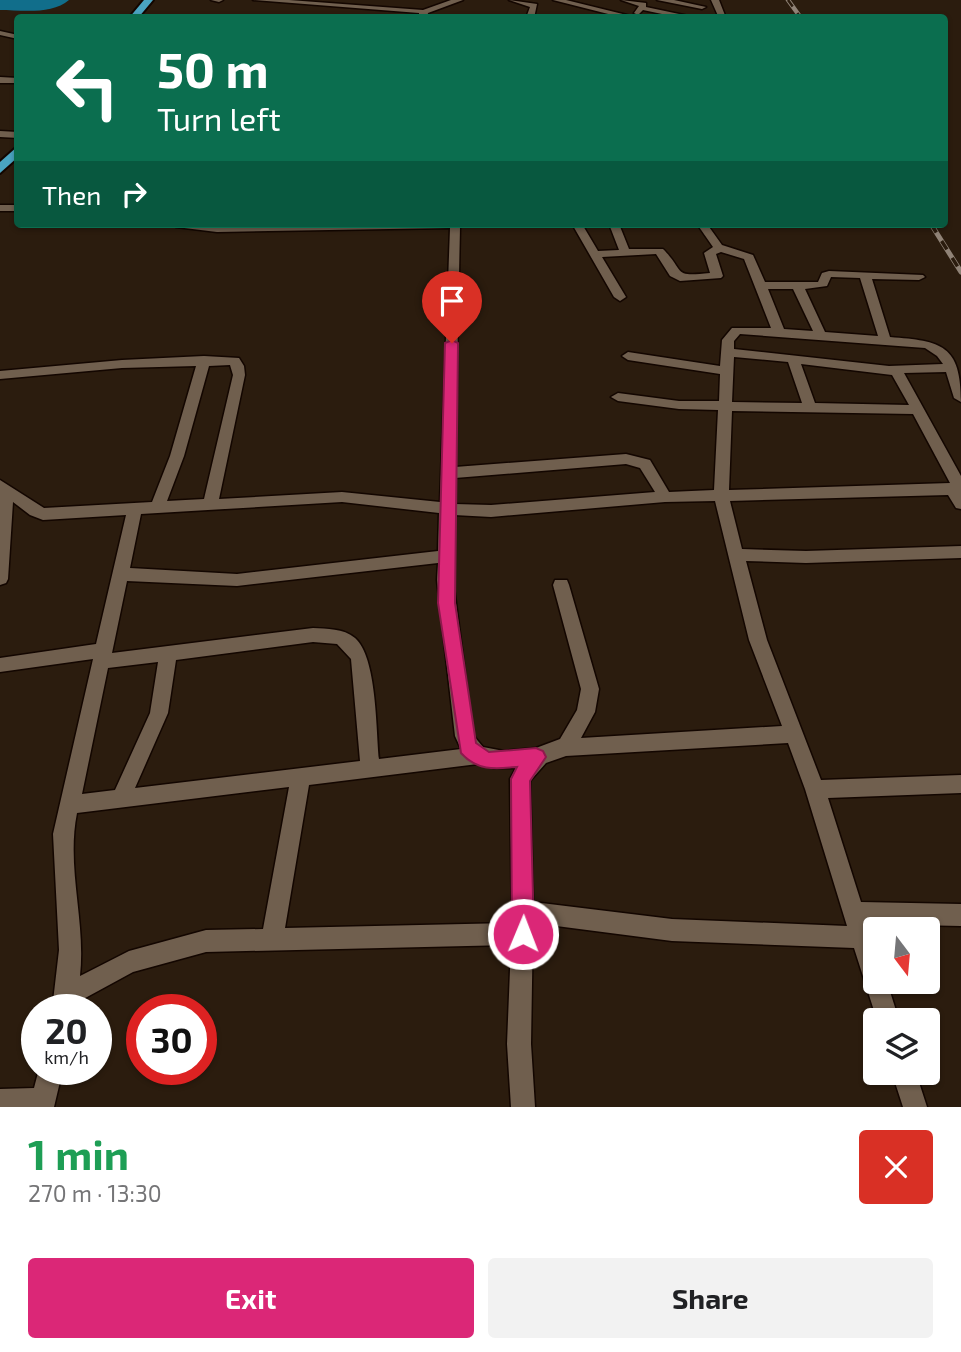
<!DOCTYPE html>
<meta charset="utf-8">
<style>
:root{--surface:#fff;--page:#f2f2f2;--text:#202124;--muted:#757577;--accent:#db2777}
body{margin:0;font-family:"Exo 2",sans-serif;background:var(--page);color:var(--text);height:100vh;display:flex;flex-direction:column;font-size:26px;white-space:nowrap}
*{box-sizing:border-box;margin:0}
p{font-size:23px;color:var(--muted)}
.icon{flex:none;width:38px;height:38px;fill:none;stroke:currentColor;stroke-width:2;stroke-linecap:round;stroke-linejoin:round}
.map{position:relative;height:1107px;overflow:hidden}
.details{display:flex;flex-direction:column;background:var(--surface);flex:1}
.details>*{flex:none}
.hud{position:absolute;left:14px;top:14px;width:934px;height:214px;border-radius:7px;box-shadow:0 2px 5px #0004;background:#0b6e4f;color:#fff;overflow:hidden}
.needle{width:46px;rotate:164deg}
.fabs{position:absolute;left:863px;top:917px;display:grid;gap:14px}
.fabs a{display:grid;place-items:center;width:77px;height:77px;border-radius:7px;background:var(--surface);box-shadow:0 2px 5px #0004;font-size:35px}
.speed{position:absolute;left:21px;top:994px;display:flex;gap:14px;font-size:35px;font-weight:700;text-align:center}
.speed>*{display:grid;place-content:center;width:91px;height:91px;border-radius:50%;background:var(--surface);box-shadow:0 2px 5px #0004;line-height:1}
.speed small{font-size:18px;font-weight:400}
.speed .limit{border:10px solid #d22;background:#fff;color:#111}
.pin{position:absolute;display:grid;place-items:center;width:60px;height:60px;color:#fff;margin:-72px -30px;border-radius:50% 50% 50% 0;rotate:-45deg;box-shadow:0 0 7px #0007}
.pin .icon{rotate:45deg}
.me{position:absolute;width:77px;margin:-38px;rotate:1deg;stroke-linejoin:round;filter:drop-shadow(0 0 5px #0008)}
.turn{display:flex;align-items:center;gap:24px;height:147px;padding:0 28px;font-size:32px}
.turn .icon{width:91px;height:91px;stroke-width:2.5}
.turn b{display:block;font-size:49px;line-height:60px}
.then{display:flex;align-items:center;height:66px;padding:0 28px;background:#0003;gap:14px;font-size:26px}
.round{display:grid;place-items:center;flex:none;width:74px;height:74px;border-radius:7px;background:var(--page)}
.overview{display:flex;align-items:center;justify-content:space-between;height:119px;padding:0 28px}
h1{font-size:42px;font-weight:700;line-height:52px;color:#1e9e55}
.action{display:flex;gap:14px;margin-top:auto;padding:14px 28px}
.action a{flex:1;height:80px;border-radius:7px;background:var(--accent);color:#fff;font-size:28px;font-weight:700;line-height:80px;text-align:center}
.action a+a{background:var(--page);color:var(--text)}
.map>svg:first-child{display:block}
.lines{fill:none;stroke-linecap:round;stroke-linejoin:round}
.river{fill:#116e8b;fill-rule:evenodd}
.minor-casing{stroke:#130600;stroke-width:3}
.trunk-casing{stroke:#130600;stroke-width:4}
.minor{fill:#705f4e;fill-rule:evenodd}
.trunk{fill:#4aa4c1;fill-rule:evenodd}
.rail-far1-casing{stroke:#908377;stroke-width:4.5}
.rail-casing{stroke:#908377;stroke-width:5}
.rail-far1{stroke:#2b1c0e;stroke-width:2.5;stroke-dasharray:8;stroke-linecap:butt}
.rail{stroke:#2b1c0e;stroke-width:3.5;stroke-dasharray:10;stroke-linecap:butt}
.route{fill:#db2777;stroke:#8e194d;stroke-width:2}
</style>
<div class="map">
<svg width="961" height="1107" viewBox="0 0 961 1107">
<rect width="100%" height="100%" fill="#2b1c0e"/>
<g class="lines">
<path class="river" d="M0 0H69C52 15 21 10 0 10Z"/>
<g class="minor-casing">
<path id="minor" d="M211 0H223L219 2Z
M253 0H289L423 10 451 0H463L428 13 427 18H419V13Z
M509 0 537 4 534 18H526L530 7Z
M553 0H566L639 18H624Z
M621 0 646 3V7L698 18H681L643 10 638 15 634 13 639 6Z
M657 0H674L706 7 702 9Z
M711 0H719L726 18H719Z
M0 31 18 35V39L0 35Z
M0 77 18 78V83H0Z
M0 131 18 132V138L0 137Z
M0 205H18V211H0Z
M171 224H475L460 227 455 467 626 454 650 460 669 492 714 490 718 410 679 409 618 401 611 397 618 393 679 401H719L720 374 628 360 622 356 628 352 720 366 722 340 732 328H771L744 259 721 252 716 254 723 276 721 278 680 281 670 276 656 254 602 257 626 297 620 301 614 297 572 224H582L598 251 619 250 609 224H619L629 249H663C686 272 671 277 710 273L704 253 713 247 697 224H707L722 245 753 255 765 282H818L822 273 829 271 923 275 925 277 919 280 872 279 890 337C942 341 961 345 961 402L954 398 946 372 904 373 961 476V509L956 508 948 495 730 501 742 549 806 551 961 546V558L806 563 746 561 767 640 821 780 961 775V793L828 798 861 902 961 904V926L868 924 875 945V982H887L899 1020H877L854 948 672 941 533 923 531 1044 535 1107H511L507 1044 511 945 206 952 133 972 76 1003 74 1010H52L59 950 53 834 93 659 0 672V658L96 644 126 515 43 520 30 515 13 502 8 579 6 583 0 585V480L44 508 152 502 170 456 196 366 122 368 0 379V371L122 360 204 356 239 358 244 366 245 375 219 499 342 492 440 502 450 228 217 232 176 227ZM831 277 860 278 878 336 825 332 805 289 827 286ZM768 289H793L813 331 784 329ZM740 334 925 348 937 356 943 364 889 366 734 349V341ZM734 357 788 362 802 403 732 402ZM801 364 892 375 909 405 815 403ZM230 365 233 375 204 499 167 501 184 456 209 366ZM732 411 913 414 950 483 729 490ZM626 464 640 468 655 492 491 505 455 504V478ZM715 501 749 640 782 726 581 738 595 712 599 689 569 585 567 580H555L553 585 581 689 577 710 560 739 536 748 504 751 483 747 473 735 453 580 454 515 491 517 665 502ZM342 502 439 513 438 551 237 574 130 568 141 514ZM438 563 437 580 455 736 461 749 379 759C376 730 377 657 355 638 343 628 327 629 313 628L112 653 127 581 237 586ZM313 642 337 644 351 659 360 761 135 788 168 713 176 660ZM158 662 150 713 115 790 82 794 108 668ZM788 743 805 789 847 926 672 919 533 902 530 781 546 763 566 756ZM478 764 494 768H516L510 779 512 923 285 928 309 785ZM289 787 263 929 206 930 129 951 80 976C86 921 66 868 77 813Z
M39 1069H63L54 1107H0V1089L34 1088Z
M892 1073H916L927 1107H903Z"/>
</g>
<g class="trunk-casing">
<path id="trunk" d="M144 0H153L138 18H129Z
M18 146V157L0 173V162Z"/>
</g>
<use href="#minor" class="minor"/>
<use href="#trunk" class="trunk"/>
<g class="rail-far1-casing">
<path id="rail-far1" d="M788 0 801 18"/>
</g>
<g class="rail-casing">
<path id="rail" d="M931 224 961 272"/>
</g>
<use href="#rail-far1" class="rail-far1"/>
<use href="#rail" class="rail"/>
</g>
<path class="route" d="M452 340 458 343 455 603 476 743 489 752 536 748 543 751 546 757 530 781 534 934 530 941 523 945 515 941 512 934 511 779 517 767C495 769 477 771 461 753L438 603 445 343Z"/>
</svg>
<div class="fabs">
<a><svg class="needle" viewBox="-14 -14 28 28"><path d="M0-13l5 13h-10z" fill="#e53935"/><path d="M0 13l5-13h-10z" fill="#757577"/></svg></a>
<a><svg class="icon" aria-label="layers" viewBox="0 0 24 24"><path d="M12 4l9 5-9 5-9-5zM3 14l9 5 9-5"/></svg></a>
</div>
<div class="speed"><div>20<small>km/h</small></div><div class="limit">30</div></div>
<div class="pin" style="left:452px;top:343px;background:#d93025"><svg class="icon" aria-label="arrive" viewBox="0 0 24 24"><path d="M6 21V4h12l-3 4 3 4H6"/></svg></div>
<svg class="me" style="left:523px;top:934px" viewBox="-20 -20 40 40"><circle r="17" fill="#db2777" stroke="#fff" stroke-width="3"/><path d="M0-11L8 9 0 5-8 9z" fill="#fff"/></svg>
<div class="hud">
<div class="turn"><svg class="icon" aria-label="left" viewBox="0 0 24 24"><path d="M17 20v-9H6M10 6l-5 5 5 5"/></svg><div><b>50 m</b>Turn left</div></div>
<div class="then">Then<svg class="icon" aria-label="right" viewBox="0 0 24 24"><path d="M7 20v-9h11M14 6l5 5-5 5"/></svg></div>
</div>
</div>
<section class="details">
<div class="overview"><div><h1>1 min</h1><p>270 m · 13:30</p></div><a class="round" style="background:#d93025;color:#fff"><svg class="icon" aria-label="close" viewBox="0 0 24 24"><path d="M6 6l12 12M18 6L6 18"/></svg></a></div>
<div class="action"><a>Exit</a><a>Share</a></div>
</section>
